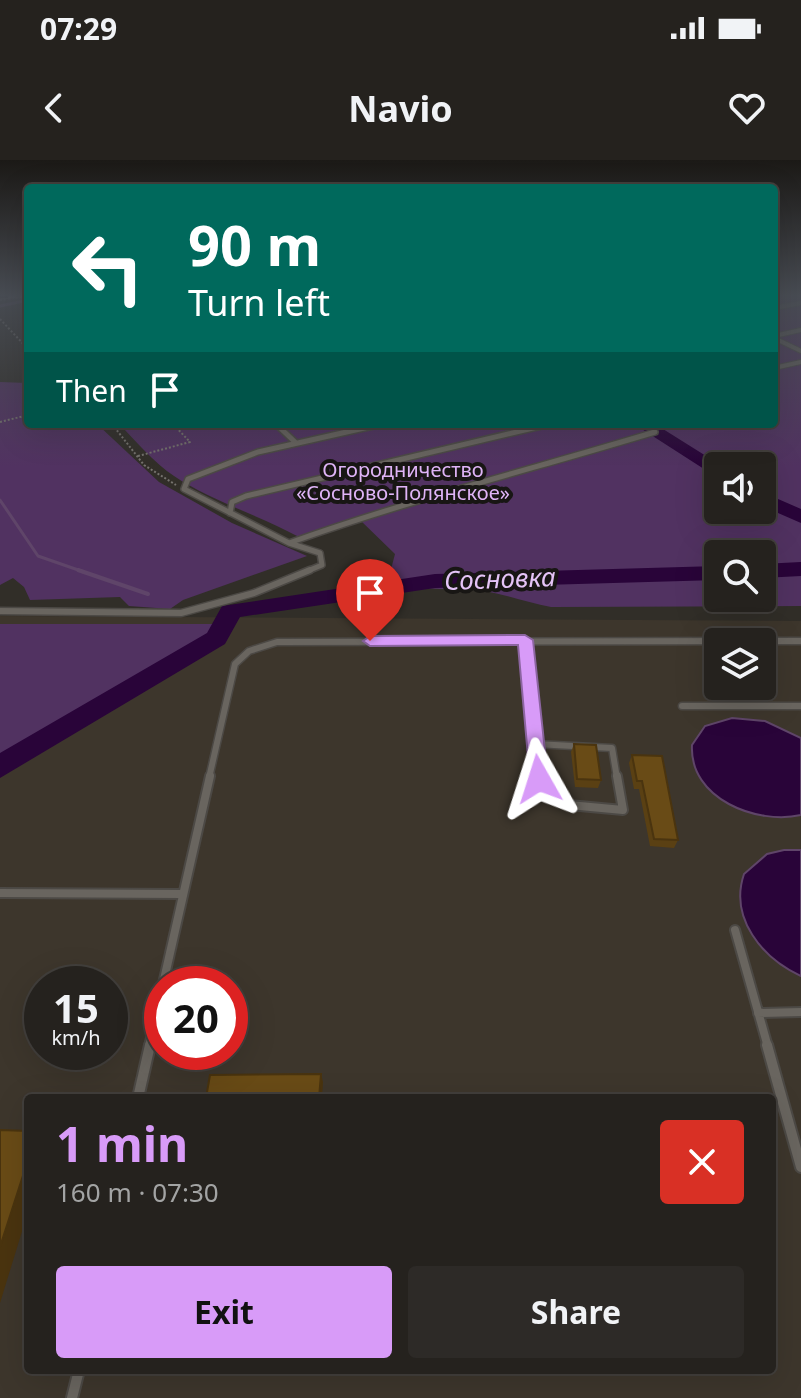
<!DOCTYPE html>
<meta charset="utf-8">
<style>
:root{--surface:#25221e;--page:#2d2a27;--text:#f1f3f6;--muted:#a3a4a4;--line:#423f3c;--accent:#d89bf8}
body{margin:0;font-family:"Noto Sans",sans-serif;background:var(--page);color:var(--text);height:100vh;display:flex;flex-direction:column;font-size:30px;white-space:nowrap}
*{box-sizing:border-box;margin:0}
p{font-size:26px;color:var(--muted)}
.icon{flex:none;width:44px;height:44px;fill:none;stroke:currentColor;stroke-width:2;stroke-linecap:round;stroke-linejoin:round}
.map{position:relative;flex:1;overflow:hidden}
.details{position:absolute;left:24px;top:934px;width:752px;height:280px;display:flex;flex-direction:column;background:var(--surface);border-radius:8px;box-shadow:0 8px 32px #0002,0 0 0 2px var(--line)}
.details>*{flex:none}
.hud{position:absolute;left:24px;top:24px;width:754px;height:244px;border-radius:8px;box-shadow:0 8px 32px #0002,0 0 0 2px var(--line);background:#00695c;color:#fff;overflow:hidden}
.buttons{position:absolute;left:704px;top:292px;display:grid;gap:16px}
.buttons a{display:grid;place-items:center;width:72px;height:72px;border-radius:8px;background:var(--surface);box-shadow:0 8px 32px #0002,0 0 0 2px var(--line);font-size:40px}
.speed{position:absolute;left:24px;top:806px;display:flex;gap:16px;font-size:40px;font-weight:700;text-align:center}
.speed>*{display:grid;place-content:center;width:104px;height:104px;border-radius:50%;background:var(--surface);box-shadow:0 8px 32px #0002,0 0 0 2px var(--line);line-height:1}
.speed small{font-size:20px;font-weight:400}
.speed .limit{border:12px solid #d22;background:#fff;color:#111}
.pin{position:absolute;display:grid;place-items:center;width:68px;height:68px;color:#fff;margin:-82px -34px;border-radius:50% 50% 50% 0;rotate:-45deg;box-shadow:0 0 8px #0007}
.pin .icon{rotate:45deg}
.me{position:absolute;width:88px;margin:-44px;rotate:354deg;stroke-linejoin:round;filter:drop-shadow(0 0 6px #0008)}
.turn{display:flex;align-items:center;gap:28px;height:168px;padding:0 32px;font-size:36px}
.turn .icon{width:104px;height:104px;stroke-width:2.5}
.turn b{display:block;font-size:56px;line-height:68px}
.then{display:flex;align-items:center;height:76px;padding:0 32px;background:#0003;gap:16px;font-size:30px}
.round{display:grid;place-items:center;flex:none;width:84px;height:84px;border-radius:8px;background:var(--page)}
.overview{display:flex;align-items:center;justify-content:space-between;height:136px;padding:0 32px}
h1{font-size:48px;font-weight:700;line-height:60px;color:var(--accent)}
.button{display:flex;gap:16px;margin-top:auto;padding:16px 32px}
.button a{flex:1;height:92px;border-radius:8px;background:var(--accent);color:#111;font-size:32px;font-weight:700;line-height:92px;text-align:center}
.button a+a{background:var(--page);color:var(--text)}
.status{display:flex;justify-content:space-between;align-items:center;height:56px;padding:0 40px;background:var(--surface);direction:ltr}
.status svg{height:22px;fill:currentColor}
header{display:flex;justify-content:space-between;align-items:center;height:104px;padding:0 32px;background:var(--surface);font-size:36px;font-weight:700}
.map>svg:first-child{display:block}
.built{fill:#3d362c;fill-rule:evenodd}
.green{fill:#513261;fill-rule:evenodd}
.water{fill:#290439;stroke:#5f4569;stroke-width:2}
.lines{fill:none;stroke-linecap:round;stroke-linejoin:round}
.stream-far1{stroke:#5f4569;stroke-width:3}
.stream{stroke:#5f4569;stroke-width:4}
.river{fill:#290439;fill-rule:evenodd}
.service-far4-casing{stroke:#4c4945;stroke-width:6}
.service-far3-casing{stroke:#4c4945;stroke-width:8}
.service-far2-casing{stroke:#4c4945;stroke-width:9}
.service-far1-casing{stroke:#4c4945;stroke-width:12}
.service-casing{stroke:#4c4945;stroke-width:14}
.path{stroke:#75726d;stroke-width:2;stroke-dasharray:2 2;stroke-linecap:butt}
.service-far4{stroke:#69655f;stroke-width:4}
.service-far3{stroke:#69655f;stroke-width:5}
.service-far2{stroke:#69655f;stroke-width:6}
.service-far1{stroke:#69655f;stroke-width:8}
.service{stroke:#69655f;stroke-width:10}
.rail-casing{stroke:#8a8883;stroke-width:5}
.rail{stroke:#181614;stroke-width:3;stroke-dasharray:8;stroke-linecap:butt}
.wall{fill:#5a4013}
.shaded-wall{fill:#4a340f}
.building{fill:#694b16;stroke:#4a340f;stroke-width:2}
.route{fill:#d89bf8;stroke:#8c65a1;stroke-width:2}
.labels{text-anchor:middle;stroke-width:8;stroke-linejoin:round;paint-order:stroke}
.far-park-label{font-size:20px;fill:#dfb4f7;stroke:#181614}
.water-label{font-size:26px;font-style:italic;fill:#e5c4f7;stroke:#181614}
</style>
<div class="status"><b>07:29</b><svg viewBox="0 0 49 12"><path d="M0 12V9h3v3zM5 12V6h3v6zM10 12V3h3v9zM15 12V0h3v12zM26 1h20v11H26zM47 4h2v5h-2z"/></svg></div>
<header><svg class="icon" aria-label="back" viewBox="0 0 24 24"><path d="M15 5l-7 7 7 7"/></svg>Navio<svg class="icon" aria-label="heart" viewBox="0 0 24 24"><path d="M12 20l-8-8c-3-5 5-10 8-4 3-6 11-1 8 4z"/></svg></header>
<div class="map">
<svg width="801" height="1238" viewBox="0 0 801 1238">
<rect width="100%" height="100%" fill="#312e28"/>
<path class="built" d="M0 456 801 461V1238H0ZM718 482H762V526H718ZM42 824H110V892H42ZM162 824H230V892H162ZM28 938H772V1210H28Z"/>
<path class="green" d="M774 134H801V446L551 447C529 443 507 435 485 431 451 425 420 437 390 413L395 394 359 359 299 377C259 355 211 341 174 316 154 303 136 281 119 264H774ZM718 306H762V350H718ZM718 394H762V438H718Z
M0 222 28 223V264H97L159 322 232 363 307 396 183 440 170 449 129 446 120 437 30 440 24 427 13 418 0 425Z
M0 464H226L0 598Z"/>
<path class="water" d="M732 558 765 561 801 578V655C757 665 689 639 692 585L705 566Z
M784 690H801V816C762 798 729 758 744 714L767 694Z"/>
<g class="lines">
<path class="stream-far1" d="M0 146 28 140
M0 340 38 396 84 412"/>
<path class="stream" d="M78 410 148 434"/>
<path class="river" d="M634 264H655L722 306H718V318Z
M762 332 801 349V363L762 346Z
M801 402V416L762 418V404Z
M718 406V420L435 428 240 457 225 484 0 618V593L207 473 222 446 435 414Z"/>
<g class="service-far4-casing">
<path id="service-far4" d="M774 148 801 143
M774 176 801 170
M774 178 801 191
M774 208 801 202"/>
</g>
<g class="service-far3-casing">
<path id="service-far3" d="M276 264 295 282
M230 353 232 342 246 336 550 264
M289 383C409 340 533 309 655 272
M305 412 322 405 320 393 289 383 184 329 188 319 258 292 382 264"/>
</g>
<g class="service-far2-casing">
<path id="service-far2" d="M0 451 181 453 254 433 310 410
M525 480 535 584
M682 546H801
M535 584 612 588 617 618
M535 584 539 618
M209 618 235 504 249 491 277 482 801 481"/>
</g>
<g class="service-far1-casing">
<path id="service-far1" d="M539 616 569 645 623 650 617 616
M0 733 182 734
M735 770 768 887
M163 824 210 616
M758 853 801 852
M149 887 162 827"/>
</g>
<g class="service-casing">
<path id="service" d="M767 885 801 1007
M138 938 150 885
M72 1238 79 1210"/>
</g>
<path class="path" d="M0 140 28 136
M0 159 28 189
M0 262 28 255
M112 264 144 305 176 325
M138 296 190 282 173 264"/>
<use href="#service-far4" class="service-far4"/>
<use href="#service-far3" class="service-far3"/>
<use href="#service-far2" class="service-far2"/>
<use href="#service-far1" class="service-far1"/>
<use href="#service" class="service"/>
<g class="rail-casing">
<path id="rail" d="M0 137 28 134"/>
</g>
<use href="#rail" class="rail"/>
</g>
<path class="wall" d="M574 584 601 620 598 628 575 627 571 592Z
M632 595 678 680 674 688 650 686 639 629H634L629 603Z"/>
<path class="shaded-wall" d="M321 914 323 922 322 938H319Z
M28 1000V1052L0 1143V1087Z"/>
<path class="building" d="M574 584 596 585 601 620 577 619Z
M632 595 662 596 678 680 654 679 642 621H637Z
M321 914 319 938H206L210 915Z
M0 970 28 971V1000L0 1087Z
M164 1210H302V1214L163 1215Z"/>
<linearGradient id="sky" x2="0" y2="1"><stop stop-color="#1b1916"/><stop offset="0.44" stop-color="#484c53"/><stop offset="1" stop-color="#484c53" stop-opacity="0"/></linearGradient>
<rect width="801" height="307" fill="url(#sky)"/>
<path class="route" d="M525 475 533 480 548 619 539 626 530 619 518 485 370 486 363 481 370 476Z"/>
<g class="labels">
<g class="far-park-label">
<text x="403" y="317">Огородничество<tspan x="403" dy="23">«Сосново-Полянское»</tspan></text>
</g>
<g class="water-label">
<text transform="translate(500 419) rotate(-2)" y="9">Сосновка</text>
</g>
</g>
</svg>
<div class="buttons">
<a><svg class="icon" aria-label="sound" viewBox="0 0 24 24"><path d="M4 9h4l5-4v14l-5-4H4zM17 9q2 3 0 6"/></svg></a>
<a><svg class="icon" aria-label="search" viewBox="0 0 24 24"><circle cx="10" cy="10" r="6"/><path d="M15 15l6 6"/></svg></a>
<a><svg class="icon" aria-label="layers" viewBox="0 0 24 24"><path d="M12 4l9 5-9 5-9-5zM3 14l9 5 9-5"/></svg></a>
</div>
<div class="speed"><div>15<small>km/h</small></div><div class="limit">20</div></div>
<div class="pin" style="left:370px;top:481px;background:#d93025"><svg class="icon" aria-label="arrive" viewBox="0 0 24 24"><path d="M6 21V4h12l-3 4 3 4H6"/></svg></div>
<svg class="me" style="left:539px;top:619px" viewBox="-20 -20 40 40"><path d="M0-17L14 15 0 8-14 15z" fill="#d89bf8" stroke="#fff" stroke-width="4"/></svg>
<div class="hud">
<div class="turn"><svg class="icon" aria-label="left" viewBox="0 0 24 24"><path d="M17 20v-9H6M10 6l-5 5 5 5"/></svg><div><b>90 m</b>Turn left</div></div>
<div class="then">Then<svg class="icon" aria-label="arrive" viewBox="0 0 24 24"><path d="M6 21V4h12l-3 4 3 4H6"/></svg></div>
</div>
<section class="details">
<div class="overview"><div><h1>1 min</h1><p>160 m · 07:30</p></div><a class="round" style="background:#d93025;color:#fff"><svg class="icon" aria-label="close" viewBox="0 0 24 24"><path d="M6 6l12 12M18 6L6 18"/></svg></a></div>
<div class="button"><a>Exit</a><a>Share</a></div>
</section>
</div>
